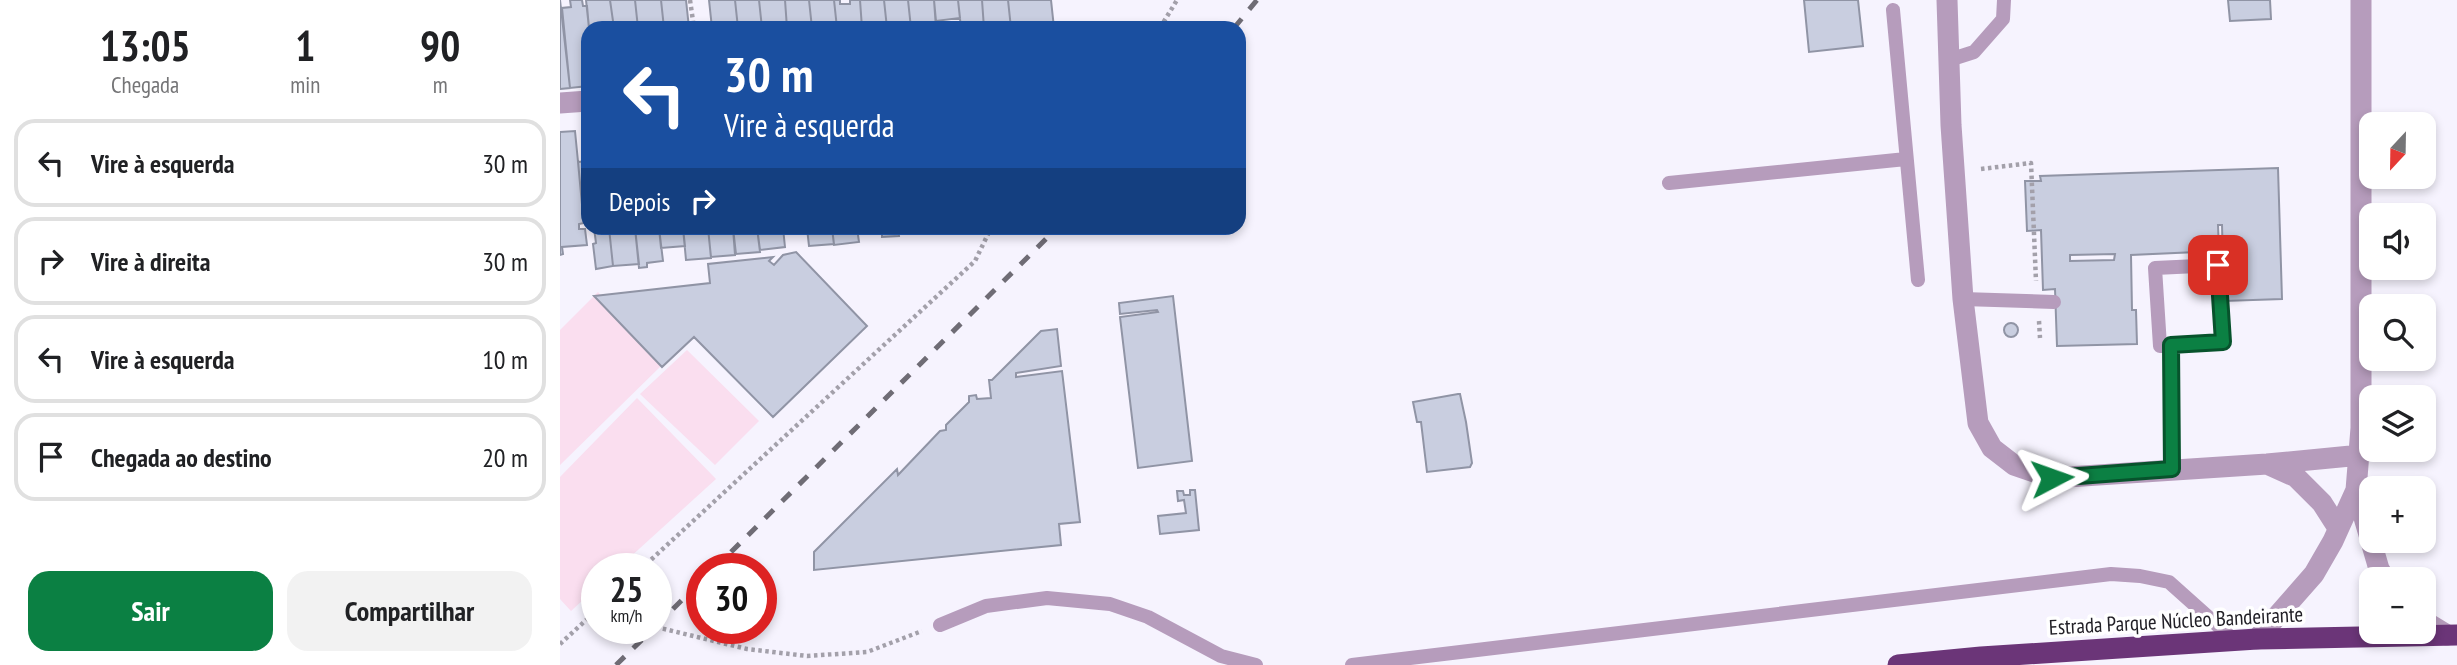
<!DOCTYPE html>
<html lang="pt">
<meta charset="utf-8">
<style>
:root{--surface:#fff;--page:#f2f2f2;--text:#202124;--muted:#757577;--line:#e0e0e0;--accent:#0b8043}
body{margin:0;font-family:"PT Sans Narrow",sans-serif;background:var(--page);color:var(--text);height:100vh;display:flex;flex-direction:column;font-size:26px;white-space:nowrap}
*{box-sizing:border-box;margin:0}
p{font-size:23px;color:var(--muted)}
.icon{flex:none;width:38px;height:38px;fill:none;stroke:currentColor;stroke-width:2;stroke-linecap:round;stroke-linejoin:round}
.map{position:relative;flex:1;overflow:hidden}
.panel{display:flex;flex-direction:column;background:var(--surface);width:560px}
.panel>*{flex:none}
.guide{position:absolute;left:21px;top:21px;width:665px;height:214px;border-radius:21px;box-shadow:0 4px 10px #0003;background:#1a4fa0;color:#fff;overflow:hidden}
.needle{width:46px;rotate:202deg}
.fabs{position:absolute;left:1799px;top:112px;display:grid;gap:14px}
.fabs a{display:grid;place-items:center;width:77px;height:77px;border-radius:14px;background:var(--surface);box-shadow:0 4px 10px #0003;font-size:35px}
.speed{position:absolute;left:21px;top:553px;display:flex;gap:14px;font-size:35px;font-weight:700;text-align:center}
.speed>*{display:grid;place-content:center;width:91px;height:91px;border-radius:50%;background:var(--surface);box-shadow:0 4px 10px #0003;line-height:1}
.speed small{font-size:18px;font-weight:400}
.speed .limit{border:10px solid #d22;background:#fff;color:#111}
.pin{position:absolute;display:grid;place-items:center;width:60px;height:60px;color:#fff;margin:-30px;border-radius:14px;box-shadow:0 4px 10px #0006}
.me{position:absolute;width:77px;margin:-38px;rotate:86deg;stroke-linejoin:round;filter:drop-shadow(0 0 5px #0008)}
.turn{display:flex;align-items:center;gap:24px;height:147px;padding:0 28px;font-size:32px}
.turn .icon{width:91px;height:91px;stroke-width:2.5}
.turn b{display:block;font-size:49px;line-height:60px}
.then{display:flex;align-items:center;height:66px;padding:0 28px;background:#0003;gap:14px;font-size:26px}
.eta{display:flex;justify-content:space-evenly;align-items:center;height:119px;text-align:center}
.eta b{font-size:42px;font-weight:700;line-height:49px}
.button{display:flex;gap:14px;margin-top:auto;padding:14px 28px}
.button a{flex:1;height:80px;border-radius:21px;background:var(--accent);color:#fff;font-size:28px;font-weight:700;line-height:80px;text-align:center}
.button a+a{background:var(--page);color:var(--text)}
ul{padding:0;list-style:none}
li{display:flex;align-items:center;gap:21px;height:88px;margin:0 14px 10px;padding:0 14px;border:4px solid var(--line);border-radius:21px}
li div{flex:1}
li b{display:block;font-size:26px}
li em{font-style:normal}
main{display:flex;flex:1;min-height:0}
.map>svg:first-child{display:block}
.green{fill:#fadeef}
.building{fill:#c9cee0;stroke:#9094a5;stroke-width:2;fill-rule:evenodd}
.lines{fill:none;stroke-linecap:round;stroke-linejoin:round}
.path{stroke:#a3a0aa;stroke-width:4.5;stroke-dasharray:3.5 3.5;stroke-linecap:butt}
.lane{stroke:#b69cbc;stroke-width:14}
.street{stroke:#b69cbc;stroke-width:21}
.highway{stroke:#6b3578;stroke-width:21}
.rail{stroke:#6f6c75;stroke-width:5;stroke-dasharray:12 12;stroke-linecap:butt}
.route-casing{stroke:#07532c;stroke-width:18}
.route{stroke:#0b8043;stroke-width:12}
.labels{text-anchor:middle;stroke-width:7;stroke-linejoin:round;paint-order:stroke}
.street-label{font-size:21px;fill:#222027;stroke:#fff}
</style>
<main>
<section class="panel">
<div class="eta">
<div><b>13:05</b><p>Chegada</p></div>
<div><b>1</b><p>min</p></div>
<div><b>90</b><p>m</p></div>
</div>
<ul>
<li><svg class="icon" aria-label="left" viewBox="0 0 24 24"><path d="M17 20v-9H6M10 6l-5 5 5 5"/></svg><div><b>Vire à esquerda</b></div><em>30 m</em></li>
<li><svg class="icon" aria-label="right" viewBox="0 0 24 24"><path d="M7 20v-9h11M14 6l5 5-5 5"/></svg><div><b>Vire à direita</b></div><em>30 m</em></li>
<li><svg class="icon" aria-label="left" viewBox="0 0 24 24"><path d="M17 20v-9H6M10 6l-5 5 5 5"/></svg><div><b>Vire à esquerda</b></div><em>10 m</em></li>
<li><svg class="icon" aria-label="arrive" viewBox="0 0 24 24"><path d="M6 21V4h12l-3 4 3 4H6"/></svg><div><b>Chegada ao destino</b></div><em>20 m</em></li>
</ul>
<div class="button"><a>Sair</a><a>Compartilhar</a></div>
</section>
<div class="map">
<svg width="1897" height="665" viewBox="0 0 1897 665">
<rect width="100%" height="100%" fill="#f6f3fe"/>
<path class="green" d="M38 292 102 365 0 465V330Z
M127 350 199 421 155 465 80 394Z
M77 398 156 479 57 569H37V587L11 611 0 599V477Z"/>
<path class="building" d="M0 0 10 88 0 89Z
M10 0H22L23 6H27L29 28 28 86 10 88 2 8 11 7Z
M26 0H50L54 28H29Z
M50 0H75L78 28H54Z
M75 0H101L104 28H78Z
M101 0H126L129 28H104Z
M149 0H175L178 28H152Z
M175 0H199L202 28H178Z
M199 0H225L227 28H202Z
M225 0H249L252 28H227Z
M249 0H274L277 28H252Z
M274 0H280V4H290V0H300L302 28H277Z
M300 0H324L327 28H302Z
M324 0H348L351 28H327Z
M348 0H374L376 28H351Z
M374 0H398L400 18 376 21Z
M398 0H422L424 28H401Z
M422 0H448L451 28H424Z
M448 0H491L494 28H451Z
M1244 0H1298L1303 46 1249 52Z
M1668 0H1710L1711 19 1670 21Z
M15 131 24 223 19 224V229H25L27 245 2 247 3 254 0 255V132Z
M28 161V214L23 215 18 162Z
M1718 168 1722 299 1664 301 1662 225H1658L1659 251 1571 255 1572 310H1576L1577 344 1497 346 1495 289 1483 290 1481 230 1467 231 1465 181H1481L1480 176ZM1555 254 1554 260 1510 261V255Z
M34 228H49L53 266 36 269 33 244 36 243Z
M49 228H75L79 264 53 266Z
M75 228H99L103 261 87 263V267L79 268Z
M99 228H123L125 246 101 248Z
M123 228H148L151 258 126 260Z
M148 228H173L175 255 151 257Z
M173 228H197L200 252 176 254Z
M197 228H223L225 247 200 250Z
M247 228H272L274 244 249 246Z
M272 228H297L299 242 274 245Z
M322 228H338L339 236 322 237Z
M236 252 307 326 213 417 134 337 102 367 34 296 150 283 148 264 213 257 209 261 214 265 223 255Z
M613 296 632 461 578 468 560 317 598 312 597 310 560 314 559 303Z
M1444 330a7 7 0 1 1 14 0a7 7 0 1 1-14 0Z
M497 329 501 366 456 373V377L502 371 520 522 499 524 501 545 254 570V552L337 469 338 475 380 431 386 430V425L409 402V396L416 395 417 399 431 398 429 380H432L481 331Z
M898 394H900L906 422 912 463 910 467 867 472 861 422H857L853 402Z
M630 490H635L639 530 600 534 598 516 626 513 624 500 618 501 617 491H623L624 495H630Z"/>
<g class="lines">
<path class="path" d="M130 0 134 28
M600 28 617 0
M1421 169 1471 163 1476 281
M1479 321 1480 338
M81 569 415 261 431 228
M96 627 187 649 247 656 307 652 362 631
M0 644 37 610"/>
<path class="lane" d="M1333 10 1358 280
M1389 60 1414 52 1443 19 1444 0
M1109 183 1346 159
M1659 265 1663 342 1600 346 1595 268Z
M1403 299 1494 302
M1611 345 1612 469
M380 625 426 606 487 598 550 604 588 617 661 656 696 665
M792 665 1551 574 1580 576 1609 582 1675 641"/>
<path class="street" d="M1387 0 1391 125 1403 299 1418 423 1432 448 1454 465 1492 478 1707 464 1801 455
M0 103 28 101
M1709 465 1736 477 1762 503 1778 528
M1796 490 1819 569 1825 579
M1864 621 1887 635
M1697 639 1754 574 1773 541 1796 490 1801 428V0"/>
<path class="highway" d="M1338 665 1421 657 1697 639 1897 635"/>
<path class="rail" d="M674 28 697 0
M154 569 497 228
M96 626 142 580
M56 665 94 628"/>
</g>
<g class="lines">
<g class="route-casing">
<path id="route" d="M1492 478 1612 469 1611 345 1663 342 1658 265"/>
</g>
<use href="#route" class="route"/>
</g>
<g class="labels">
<g class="street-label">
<text transform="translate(1616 621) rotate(-3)" y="7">Estrada Parque Núcleo Bandeirante</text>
</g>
</g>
</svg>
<div class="fabs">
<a><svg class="needle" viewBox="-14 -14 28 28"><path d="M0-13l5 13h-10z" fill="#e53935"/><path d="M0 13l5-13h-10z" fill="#757577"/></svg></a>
<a><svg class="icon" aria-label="sound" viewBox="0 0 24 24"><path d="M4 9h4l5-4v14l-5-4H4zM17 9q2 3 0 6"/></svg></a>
<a><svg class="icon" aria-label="search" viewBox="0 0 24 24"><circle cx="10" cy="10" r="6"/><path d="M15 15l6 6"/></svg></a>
<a><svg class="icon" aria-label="layers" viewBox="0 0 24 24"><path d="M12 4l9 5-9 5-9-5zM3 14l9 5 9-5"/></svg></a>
<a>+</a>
<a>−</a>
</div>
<div class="speed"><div>25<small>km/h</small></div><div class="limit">30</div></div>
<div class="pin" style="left:1658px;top:265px;background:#d93025"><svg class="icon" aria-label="arrive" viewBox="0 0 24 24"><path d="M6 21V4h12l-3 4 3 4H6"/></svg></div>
<svg class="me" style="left:1492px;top:478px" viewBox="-20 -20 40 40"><path d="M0-17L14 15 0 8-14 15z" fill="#0b8043" stroke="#fff" stroke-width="4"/></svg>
<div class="guide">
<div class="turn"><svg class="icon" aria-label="left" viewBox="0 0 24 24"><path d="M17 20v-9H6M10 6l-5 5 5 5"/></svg><div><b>30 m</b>Vire à esquerda</div></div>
<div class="then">Depois<svg class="icon" aria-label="right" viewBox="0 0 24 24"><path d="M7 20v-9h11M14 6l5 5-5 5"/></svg></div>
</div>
</div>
</main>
